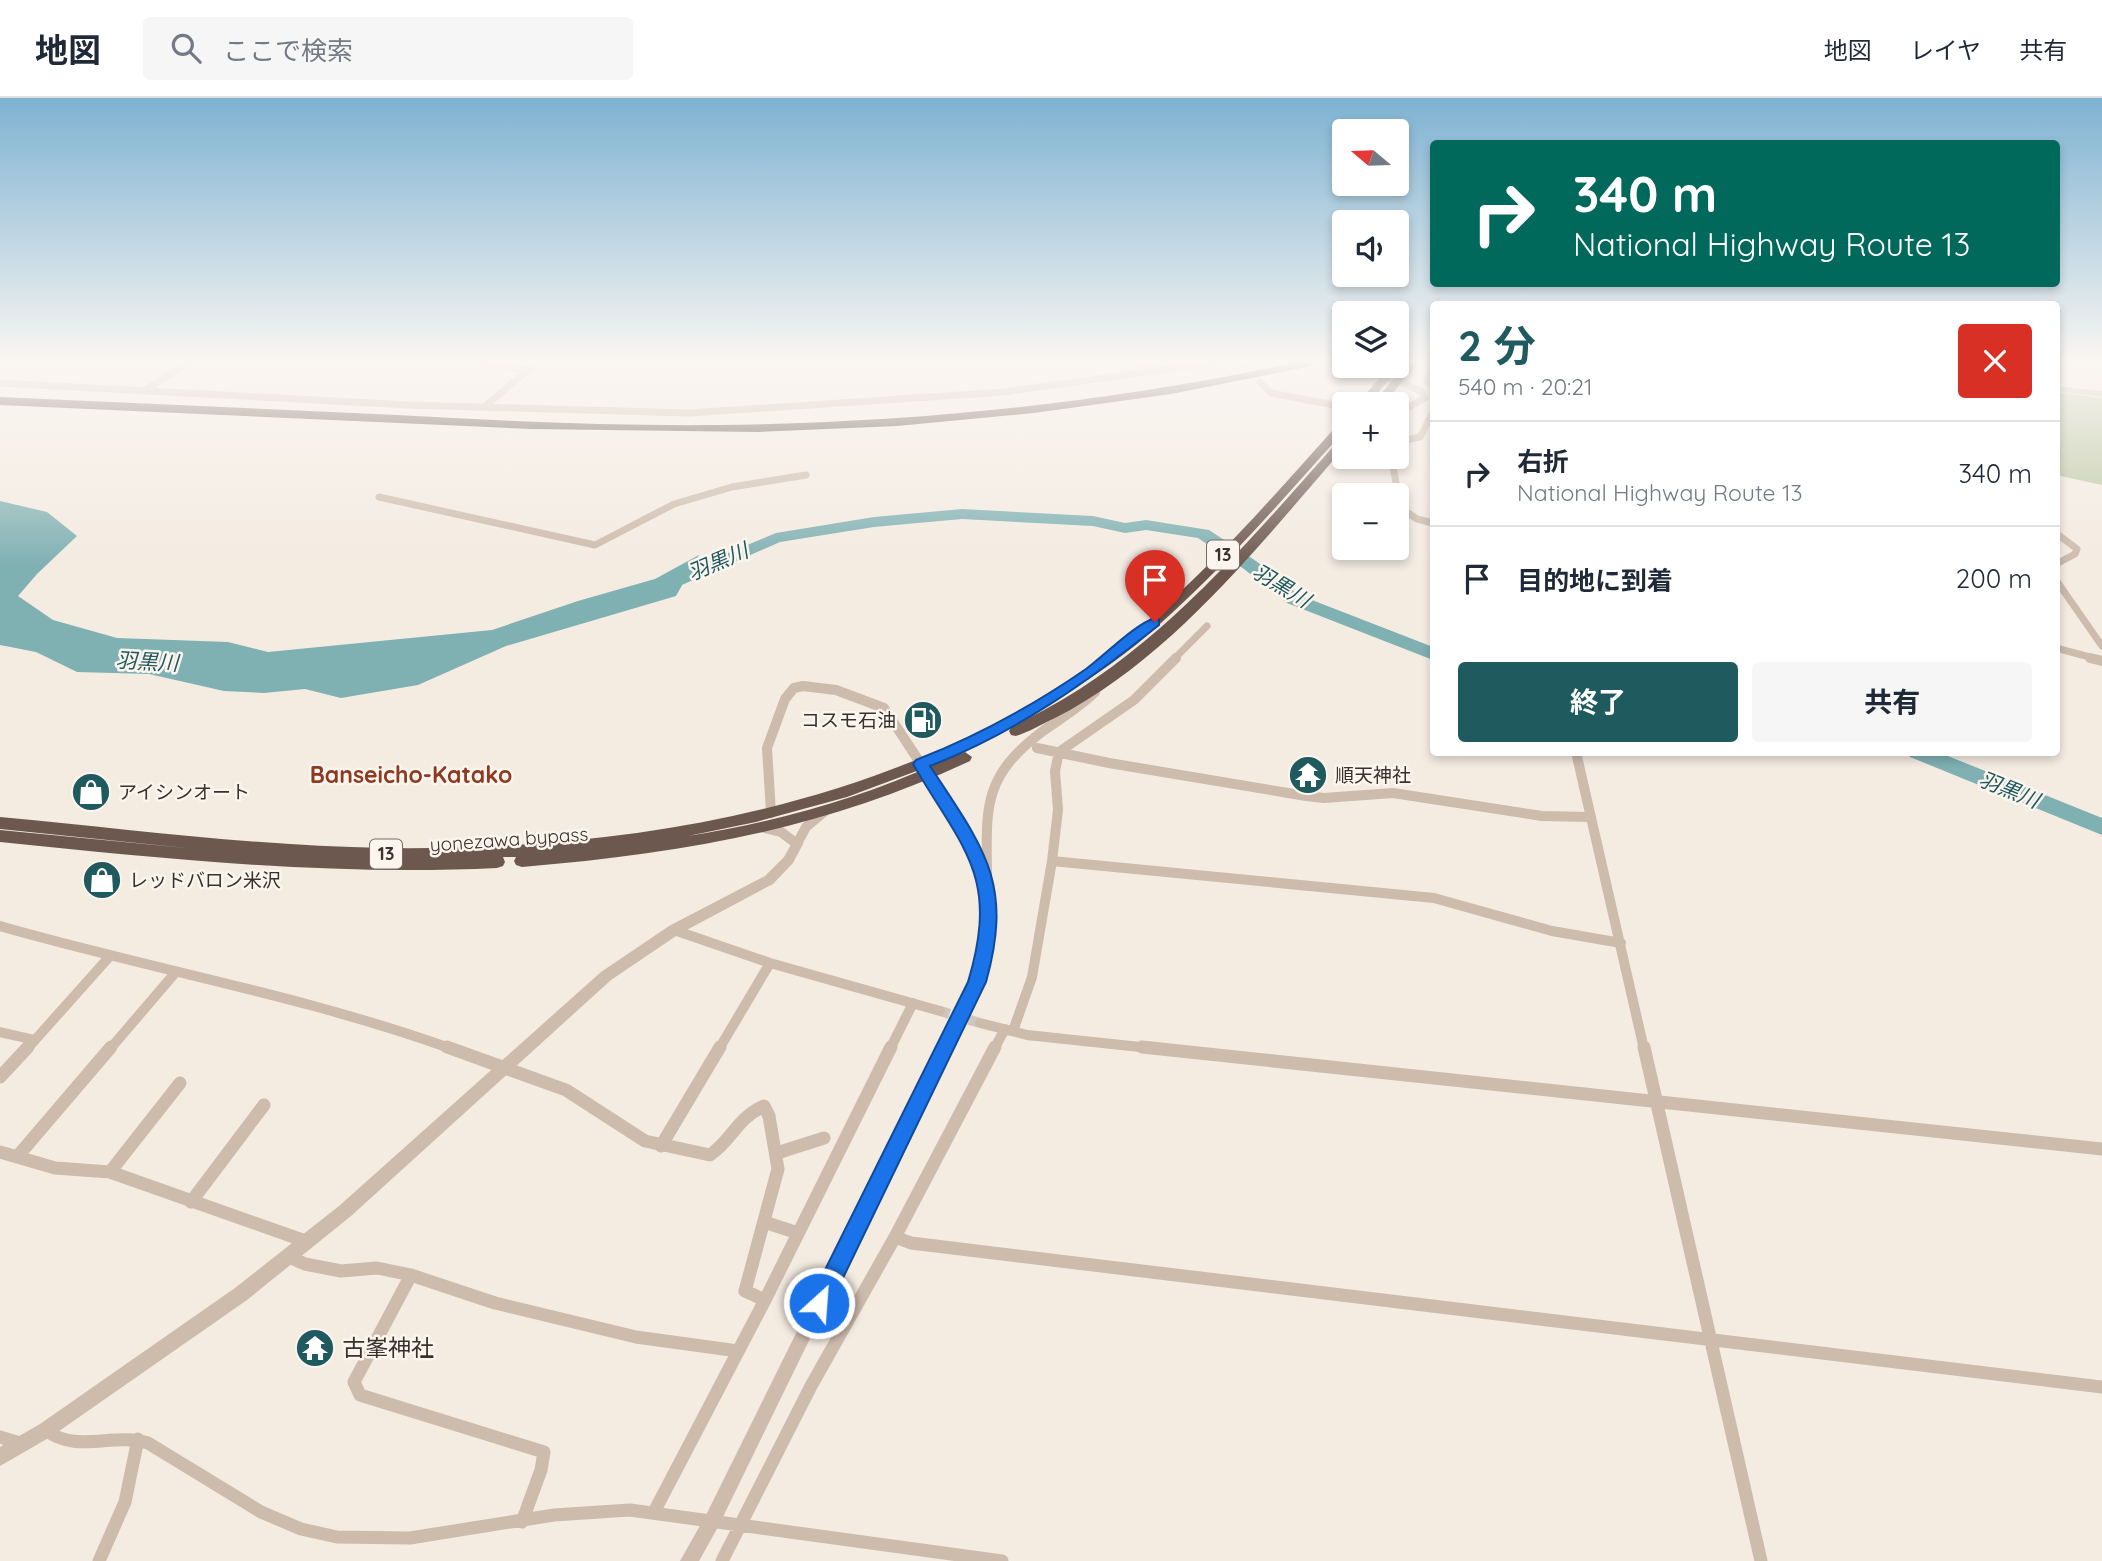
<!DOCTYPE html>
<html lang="ja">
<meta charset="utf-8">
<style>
:root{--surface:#fff;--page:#f6f6f7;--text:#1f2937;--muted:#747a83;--line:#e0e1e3;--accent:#1f5a5e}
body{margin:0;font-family:Quicksand,"Noto Sans JP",sans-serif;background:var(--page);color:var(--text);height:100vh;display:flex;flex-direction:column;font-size:26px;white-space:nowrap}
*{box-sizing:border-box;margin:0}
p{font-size:23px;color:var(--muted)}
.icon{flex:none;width:38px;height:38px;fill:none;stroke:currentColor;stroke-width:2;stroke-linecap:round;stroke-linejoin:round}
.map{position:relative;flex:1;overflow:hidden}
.details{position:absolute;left:1430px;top:203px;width:630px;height:455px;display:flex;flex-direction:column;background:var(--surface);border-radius:7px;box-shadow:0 4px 10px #0003}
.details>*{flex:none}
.guide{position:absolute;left:1430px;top:42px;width:630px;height:147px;border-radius:7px;box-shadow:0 4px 10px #0003;background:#00695c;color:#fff;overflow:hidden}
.needle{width:46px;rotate:289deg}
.buttons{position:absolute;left:1332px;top:21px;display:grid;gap:14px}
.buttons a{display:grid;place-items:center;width:77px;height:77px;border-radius:7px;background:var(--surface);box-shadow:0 4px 10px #0003;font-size:35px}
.pin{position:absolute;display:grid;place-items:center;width:60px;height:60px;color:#fff;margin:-72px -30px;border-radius:50% 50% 50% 0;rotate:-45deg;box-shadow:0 0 7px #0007}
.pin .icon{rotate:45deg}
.me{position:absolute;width:77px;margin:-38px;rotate:26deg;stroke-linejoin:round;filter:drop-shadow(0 0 5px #0008)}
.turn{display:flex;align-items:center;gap:24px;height:147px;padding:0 28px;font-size:32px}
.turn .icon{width:91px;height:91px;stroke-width:2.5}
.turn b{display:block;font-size:49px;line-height:60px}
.round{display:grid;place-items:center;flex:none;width:74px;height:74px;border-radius:7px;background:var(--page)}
.headline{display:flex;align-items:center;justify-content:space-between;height:119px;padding:0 28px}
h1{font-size:42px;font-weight:700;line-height:52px;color:var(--accent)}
.action{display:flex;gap:14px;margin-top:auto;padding:14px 28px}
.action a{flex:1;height:80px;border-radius:7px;background:var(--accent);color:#fff;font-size:28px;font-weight:700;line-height:80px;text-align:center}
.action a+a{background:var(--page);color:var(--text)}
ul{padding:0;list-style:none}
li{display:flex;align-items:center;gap:21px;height:105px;padding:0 28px;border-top:2px solid var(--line)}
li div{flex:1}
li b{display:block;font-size:26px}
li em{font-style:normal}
header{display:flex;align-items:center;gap:42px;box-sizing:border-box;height:98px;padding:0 35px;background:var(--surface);border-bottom:2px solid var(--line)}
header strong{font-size:33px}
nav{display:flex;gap:38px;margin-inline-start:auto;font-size:24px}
.search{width:490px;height:63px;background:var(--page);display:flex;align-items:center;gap:18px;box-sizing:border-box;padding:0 24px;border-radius:7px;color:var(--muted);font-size:26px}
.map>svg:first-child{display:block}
.green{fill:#b8c4a0}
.water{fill:#7fb0b2}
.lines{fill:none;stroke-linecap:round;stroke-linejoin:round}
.river{fill:#7fb0b2;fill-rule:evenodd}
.minor-tunnel{stroke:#cfc6bd;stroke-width:10;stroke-dasharray:10 5;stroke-linecap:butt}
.minor-far2{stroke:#cdbbac;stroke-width:7}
.minor-far1{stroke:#cdbbac;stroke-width:10}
.minor{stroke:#cdbbac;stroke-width:13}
.tertiary{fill:#cdbbac;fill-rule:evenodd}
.secondary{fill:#a18a7d;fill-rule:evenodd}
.trunk{fill:#6c584f;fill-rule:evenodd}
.motorway{fill:#5c4a42;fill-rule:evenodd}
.route{fill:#1a73e8;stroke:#114b97;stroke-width:2}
.labels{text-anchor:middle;stroke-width:5;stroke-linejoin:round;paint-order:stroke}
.shield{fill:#fbf5ee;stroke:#756b66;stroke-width:2}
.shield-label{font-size:18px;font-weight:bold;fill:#3b302b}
.poi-label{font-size:19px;fill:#3b302b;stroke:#fbf5ee;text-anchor:start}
.street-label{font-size:19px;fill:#3b302b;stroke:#fbf5ee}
.water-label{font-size:21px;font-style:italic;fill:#1f5a5e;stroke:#fbf5ee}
.quarter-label{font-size:23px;font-weight:bold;fill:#8c3b22;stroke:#fbf5ee}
.near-poi-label{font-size:23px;fill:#3b302b;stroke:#fbf5ee;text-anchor:start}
</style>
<header>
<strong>地図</strong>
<div class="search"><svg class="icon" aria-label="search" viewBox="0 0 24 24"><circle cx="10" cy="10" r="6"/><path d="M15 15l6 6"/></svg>ここで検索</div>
<nav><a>地図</a><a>レイヤ</a><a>共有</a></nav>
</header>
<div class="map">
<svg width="2102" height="1463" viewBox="0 0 2102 1463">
<rect width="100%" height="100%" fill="#f4ebe1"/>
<path class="green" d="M2056 294 2102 300V387L2056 377Z"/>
<path class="water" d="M0 403 47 414 77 438 37 476 18 498 53 522 117 540 228 544 268 554 492 532 578 503 655 481 699 457 676 498 506 548 418 587 341 600 305 591 264 595 224 593 149 576 77 574 36 554 0 547Z"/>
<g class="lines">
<path class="river" d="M962 411 1093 418 1125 425 1146 422 1209 432 1256 463 1299 497 1433 549V562L1287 505 1244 471 1198 440 1146 432 1125 435 1093 428 962 421 874 429 780 444 668 493 662 494 653 489 656 485 776 435 874 419Z
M1907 654H1938L2102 720V737L1910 659Z"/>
<path class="minor-tunnel" d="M940 913 980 925"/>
<path class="minor-far2" d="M484 265 527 272
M1136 265 1158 270
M1242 265 1244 267
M1433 268 1427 282 1433 289
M1260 284 1271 295 1344 309
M0 285 409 307 689 315 1004 294 1211 265
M144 293 187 265
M484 309 536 265
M1396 316 1425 300 1421 293 1397 283
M1396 344 1420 339 1433 314
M1391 359 1401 410 1417 421 1433 425
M379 399 595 447 674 406 732 389 806 377
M2056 435 2077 451 2075 456 2056 466
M2056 482 2102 548
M2056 550 2097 561
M1174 561 1207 528"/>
<path class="minor-far1" d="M2090 560 2102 563
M1037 650 1109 665 1306 698 1324 700 1393 695 1542 718 1590 719
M1576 654 1644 951
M771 715 767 650 785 601 794 590 803 588 836 592 884 610 921 666
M764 730 781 734 797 746 806 729 824 714
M1052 763 1434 800 1552 833 1621 845
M987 786C987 713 979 681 1043 633 1061 620 1079 610 1095 594
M0 828C150 871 305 898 452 951
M674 832 770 865 940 913
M980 925 1027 937 1159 951
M1013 933 1032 879 1052 763 1058 712 1055 673 1059 654 1134 602 1176 560
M0 934 35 942 27 951
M35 942 110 858
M110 951 175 875
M719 951 770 865
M890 951 913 905
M994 951 1005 931"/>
<path class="minor" d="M447 949 566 992 645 1043 710 1057C732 1042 737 1020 764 1008L769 1018 778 1071 745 1193 765 1202
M1142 949 2102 1051
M1644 949 1761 1463
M0 979 28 949
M661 1048 720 949
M0 1054 55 1070 110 1074 308 1144
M777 1055 824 1040
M17 1059 111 949
M110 1074 180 985
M191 1104 264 1007
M764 1124 798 1135
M895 1139 911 1145 2102 1289
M289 1159 305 1166 341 1173 377 1170 411 1177 495 1205 636 1239 738 1253
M411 1177 354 1284 360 1297 544 1354 541 1372 522 1424
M46 1332C76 1356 114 1334 148 1345L261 1414 301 1431 337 1439 410 1440 554 1417 630 1412 1002 1463
M0 1339 20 1345
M654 1414 765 1202 891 949
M99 1463 125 1404 138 1341
M722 1463 811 1288 895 1139 995 949"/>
<path class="tertiary" d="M2056 288 2102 293V299L2056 293Z
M921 662 925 663C959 710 995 759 994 820 994 841 989 863 984 884L718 1429 699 1463H680L706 1417 970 884C985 821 987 777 952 721 940 702 927 685 915 666Z
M797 741 801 743 803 746 793 765 773 786 679 836 611 882 351 1118 247 1202 52 1338 0 1368V1349L40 1326 235 1190 339 1108 601 874 669 828 765 778 784 759 793 743Z"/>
<path class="secondary" d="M1318 265H1334L1402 283 1397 286Z"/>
<path class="trunk" d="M1396 265 1400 268 1399 270 1368 306H1357L1390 268H1396Z
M1408 265H1419L1383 306H1372Z
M1344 323V333C1278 407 1213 482 1137 546 1102 574 1064 597 1027 621 1156 557 1246 446 1340 341L1344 340V350C1259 447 1172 560 1055 620 1042 626 1029 634 1016 638L1011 637 1009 633 1011 630 945 662 965 654 972 659 970 663C821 732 685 755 522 769L516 767 514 763 516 759H503L505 764 503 768 497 770C330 778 166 761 0 744V732L186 750 196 751 0 731V719C128 731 256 748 384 750 629 753 888 710 1091 567 1186 500 1263 410 1340 324ZM938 665C859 701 775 724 688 738L756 724 847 699Z"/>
<path class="motorway" d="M1292 265H1313L1307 269 1171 296 1034 315 897 328 758 334 531 331 0 307V299C132 305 265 311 397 317 503 323 610 328 716 327 910 325 1102 306 1292 265Z"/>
</g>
<linearGradient id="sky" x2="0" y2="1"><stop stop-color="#7eb2d2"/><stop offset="0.56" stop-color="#faf6f2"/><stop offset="1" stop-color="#faf6f2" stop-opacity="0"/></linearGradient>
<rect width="2102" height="470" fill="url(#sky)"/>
<path class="route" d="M1155 520 1159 521V527C1089 583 1015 635 930 668 983 749 1014 784 986 884L827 1213 819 1216 812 1213 809 1205 812 1198 968 884C1000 777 963 752 913 666L916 662C975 639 1034 607 1086 571 1104 558 1135 526 1155 520Z"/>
<defs>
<g id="fuel-disc" transform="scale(2.0125)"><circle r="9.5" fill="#1f5a5e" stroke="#fbf5ee"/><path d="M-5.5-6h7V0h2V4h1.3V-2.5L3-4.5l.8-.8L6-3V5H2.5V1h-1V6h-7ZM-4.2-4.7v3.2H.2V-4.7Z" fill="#fff"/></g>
<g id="temple-disc" transform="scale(2.0125)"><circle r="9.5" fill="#1f5a5e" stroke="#fbf5ee"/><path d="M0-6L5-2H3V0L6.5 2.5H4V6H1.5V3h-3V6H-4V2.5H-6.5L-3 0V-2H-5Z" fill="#fff"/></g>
<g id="shop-disc" transform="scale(2.0125)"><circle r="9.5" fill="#1f5a5e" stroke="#fbf5ee"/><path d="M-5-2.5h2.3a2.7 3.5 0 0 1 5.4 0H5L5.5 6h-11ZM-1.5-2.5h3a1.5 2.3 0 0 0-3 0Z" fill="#fff"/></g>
</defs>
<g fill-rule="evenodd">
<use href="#fuel-disc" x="923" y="622"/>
<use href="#temple-disc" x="1308" y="677"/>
<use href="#shop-disc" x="91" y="694"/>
<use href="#shop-disc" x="102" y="782"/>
<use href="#temple-disc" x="315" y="1250"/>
</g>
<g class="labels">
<g class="shield">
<rect x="1207" y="442.5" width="32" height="29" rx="5"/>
<rect x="370" y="741.5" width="32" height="29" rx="5"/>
</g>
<g class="shield-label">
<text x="1223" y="463">13</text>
<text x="386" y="762">13</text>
</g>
<g class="poi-label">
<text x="896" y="629" text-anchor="end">コスモ石油</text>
<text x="1335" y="684">順天神社</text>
<text x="118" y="701">アイシンオート</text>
<text x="129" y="789">レッドバロン米沢</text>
</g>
<g class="street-label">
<text transform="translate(509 741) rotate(-4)" y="7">yonezawa bypass</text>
</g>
<g class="water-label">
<text transform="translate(718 464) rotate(-23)" y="7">羽黒川</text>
<text transform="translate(1281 488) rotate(31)" y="7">羽黒川</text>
<text transform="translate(147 564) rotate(3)" y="7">羽黒川</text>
<text transform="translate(2009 692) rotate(22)" y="7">羽黒川</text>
</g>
<g class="quarter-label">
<text x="411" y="685">Banseicho-Katako</text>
</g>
<g class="near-poi-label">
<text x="342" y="1258">古峯神社</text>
</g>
</g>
</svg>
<div class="buttons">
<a><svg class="needle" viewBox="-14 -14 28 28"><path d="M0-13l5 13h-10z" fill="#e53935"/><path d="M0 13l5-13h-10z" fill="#747a83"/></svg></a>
<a><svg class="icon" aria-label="sound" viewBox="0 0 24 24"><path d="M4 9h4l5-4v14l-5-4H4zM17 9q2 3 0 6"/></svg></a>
<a><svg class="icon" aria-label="layers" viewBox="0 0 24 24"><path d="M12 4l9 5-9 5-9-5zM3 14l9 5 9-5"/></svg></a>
<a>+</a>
<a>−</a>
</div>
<div class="pin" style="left:1155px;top:524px;background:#d93025"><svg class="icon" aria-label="arrive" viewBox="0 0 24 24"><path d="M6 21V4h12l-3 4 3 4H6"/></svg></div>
<svg class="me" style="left:819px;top:1205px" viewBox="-20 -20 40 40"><circle r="17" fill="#1a73e8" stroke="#fff" stroke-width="3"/><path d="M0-11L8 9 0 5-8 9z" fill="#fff"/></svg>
<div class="guide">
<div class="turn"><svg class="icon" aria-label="right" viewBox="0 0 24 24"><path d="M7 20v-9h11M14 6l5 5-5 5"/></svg><div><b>340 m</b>National Highway Route 13</div></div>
</div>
<section class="details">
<div class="headline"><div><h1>2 分</h1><p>540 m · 20:21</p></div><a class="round" style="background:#d93025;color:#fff"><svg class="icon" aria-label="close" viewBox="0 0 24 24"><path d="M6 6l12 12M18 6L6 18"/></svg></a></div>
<ul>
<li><svg class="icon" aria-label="right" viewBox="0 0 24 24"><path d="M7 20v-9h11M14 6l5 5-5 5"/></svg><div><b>右折</b><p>National Highway Route 13</p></div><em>340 m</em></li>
<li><svg class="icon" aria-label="arrive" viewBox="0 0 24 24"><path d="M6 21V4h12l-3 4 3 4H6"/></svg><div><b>目的地に到着</b></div><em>200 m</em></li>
</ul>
<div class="action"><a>終了</a><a>共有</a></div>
</section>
</div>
